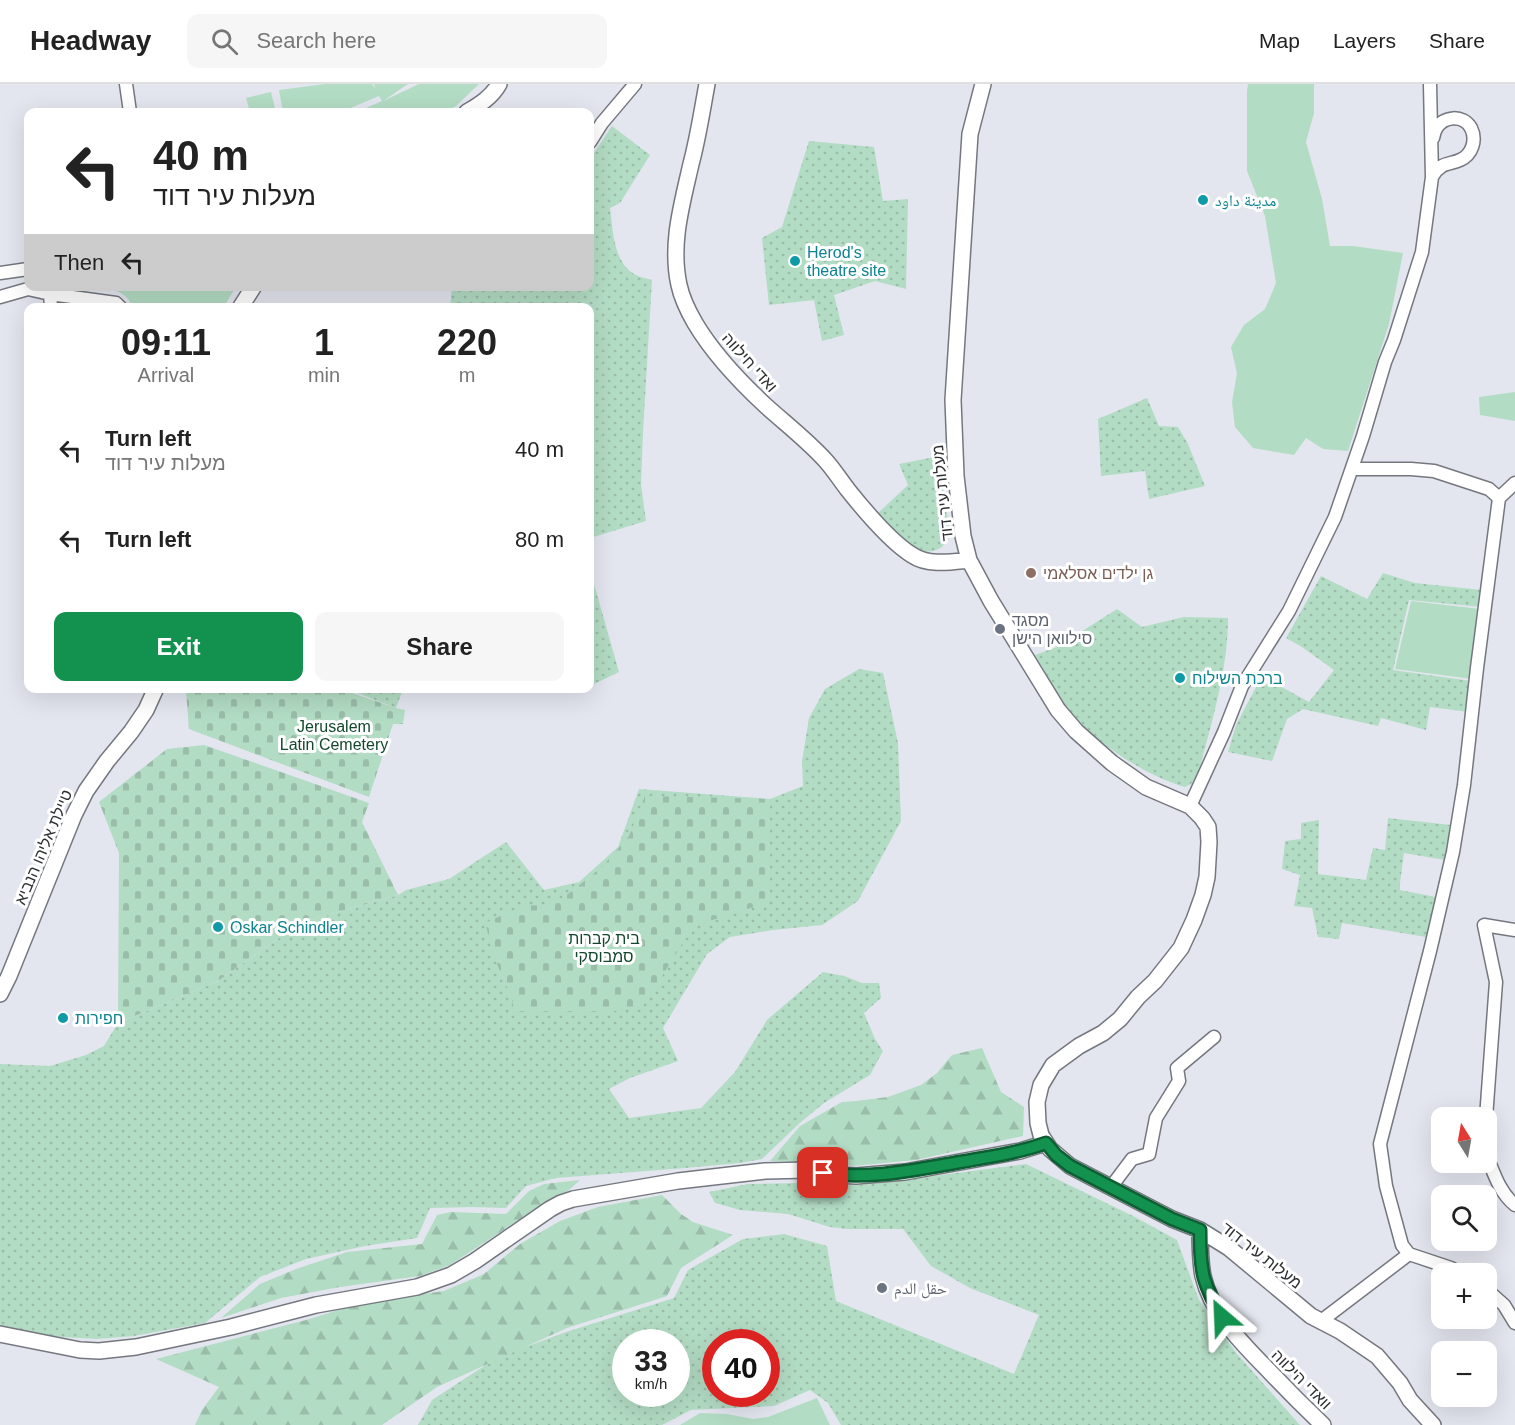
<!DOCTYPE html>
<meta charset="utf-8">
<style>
:root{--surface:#fff;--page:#f6f6f6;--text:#222;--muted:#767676;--line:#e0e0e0;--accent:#13914e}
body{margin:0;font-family:Helvetica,"Noto Naskh Arabic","Noto Sans Hebrew",sans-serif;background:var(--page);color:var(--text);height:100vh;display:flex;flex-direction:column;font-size:22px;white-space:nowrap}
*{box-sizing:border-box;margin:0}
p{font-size:20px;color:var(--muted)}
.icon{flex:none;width:33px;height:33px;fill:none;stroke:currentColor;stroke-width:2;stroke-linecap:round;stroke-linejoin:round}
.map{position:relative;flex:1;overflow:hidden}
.panel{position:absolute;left:24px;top:219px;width:570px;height:390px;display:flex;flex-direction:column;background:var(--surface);border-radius:12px;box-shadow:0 6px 24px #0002}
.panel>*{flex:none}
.hud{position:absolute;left:24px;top:24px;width:570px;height:183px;border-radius:12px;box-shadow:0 6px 24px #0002;background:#fff;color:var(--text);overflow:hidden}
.needle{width:39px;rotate:349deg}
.fabs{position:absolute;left:1431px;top:1023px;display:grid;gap:12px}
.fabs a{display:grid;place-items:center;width:66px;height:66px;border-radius:12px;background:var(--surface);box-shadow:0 6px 24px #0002;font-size:30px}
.speed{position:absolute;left:612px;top:1245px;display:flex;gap:12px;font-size:30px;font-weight:700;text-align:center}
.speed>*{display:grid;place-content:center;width:78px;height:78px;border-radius:50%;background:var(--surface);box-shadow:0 6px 24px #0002;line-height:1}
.speed small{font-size:15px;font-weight:400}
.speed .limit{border:9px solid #d22;background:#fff;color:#111}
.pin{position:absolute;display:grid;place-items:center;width:51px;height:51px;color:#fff;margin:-26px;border-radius:12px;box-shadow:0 3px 9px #0006}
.me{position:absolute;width:66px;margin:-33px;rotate:334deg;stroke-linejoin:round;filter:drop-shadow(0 0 4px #0008)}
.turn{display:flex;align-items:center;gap:21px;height:126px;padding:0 30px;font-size:27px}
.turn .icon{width:78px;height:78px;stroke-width:2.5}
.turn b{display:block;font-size:42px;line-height:51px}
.then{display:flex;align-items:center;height:57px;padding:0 30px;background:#0003;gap:12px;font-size:22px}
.eta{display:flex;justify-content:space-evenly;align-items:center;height:102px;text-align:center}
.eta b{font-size:36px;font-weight:700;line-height:42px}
.primary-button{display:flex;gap:12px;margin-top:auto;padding:12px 30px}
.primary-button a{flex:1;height:69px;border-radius:12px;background:var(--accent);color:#fff;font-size:24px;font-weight:700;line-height:69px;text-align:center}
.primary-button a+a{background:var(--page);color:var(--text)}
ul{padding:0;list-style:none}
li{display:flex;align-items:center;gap:18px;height:90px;padding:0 30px}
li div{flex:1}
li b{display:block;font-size:22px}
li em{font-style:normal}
header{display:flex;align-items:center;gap:36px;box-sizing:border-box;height:84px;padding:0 30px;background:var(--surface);border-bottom:2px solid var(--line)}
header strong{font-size:28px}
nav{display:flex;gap:33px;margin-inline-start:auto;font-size:21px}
.search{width:420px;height:54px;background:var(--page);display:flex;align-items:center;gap:15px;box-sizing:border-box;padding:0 21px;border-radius:12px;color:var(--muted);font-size:22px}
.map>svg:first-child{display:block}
.grass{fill:url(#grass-dots);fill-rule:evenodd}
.forest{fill:url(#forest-firs)}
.cemetery{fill:url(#cemetery-stones)}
.park{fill:#b3dcc4}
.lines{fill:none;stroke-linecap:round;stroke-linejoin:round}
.minor-casing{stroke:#75777f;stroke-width:15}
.tertiary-casing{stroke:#75777f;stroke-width:18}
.minor{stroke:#fff;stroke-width:12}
.tertiary{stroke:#fff;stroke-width:15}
.route-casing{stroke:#0c5e33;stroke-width:15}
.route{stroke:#13914e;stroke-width:10}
.culture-dot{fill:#0f9aa8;stroke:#fff;stroke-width:2}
.education-dot{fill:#8d6e63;stroke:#fff;stroke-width:2}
.worship-dot{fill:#6b7280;stroke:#fff;stroke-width:2}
.labels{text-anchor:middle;stroke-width:6;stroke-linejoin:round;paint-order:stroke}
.culture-label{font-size:16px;fill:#0d838f;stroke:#fff;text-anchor:start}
.street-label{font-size:16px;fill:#2f3033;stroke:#fff}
.education-label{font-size:16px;fill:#785e54;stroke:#fff;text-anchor:start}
.worship-label{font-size:16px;fill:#5b616d;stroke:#fff;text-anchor:start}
.park-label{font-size:16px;fill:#13472e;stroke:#fff}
</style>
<header>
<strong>Headway</strong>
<div class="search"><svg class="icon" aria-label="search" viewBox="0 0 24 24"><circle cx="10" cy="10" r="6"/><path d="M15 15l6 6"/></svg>Search here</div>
<nav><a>Map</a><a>Layers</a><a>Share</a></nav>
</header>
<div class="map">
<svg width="1515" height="1341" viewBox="0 0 1515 1341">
<defs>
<pattern id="grass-dots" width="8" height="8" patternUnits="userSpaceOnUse" patternTransform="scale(1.5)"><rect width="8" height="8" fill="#b3dcc4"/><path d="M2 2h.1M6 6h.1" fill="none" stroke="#9abda9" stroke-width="1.8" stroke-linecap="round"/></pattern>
<pattern id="forest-firs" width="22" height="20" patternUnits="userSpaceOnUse" patternTransform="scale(1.5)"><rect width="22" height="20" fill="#b3dcc4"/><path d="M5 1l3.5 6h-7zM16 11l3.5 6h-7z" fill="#9abda9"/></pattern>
<pattern id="cemetery-stones" width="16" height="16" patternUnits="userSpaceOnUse" patternTransform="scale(1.5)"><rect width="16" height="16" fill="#b3dcc4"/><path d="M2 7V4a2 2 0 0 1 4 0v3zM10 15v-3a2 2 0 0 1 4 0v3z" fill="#9abda9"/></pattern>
</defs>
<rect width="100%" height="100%" fill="#e3e6ef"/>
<path class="grass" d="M612 42 650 71 620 119 610 124C613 146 613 177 634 190 639 193 646 194 652 196L643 348 641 400 646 437 590 454V224L450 223 452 203 590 202V75Z
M809 57 874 63 883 117 908 115 906 205 875 197 834 211 844 251 822 257 814 216 769 221 762 154 782 143Z
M1147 314 1159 342 1178 343 1188 360 1205 402 1149 415 1145 387 1101 392 1098 335Z
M940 372C941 390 943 406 946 424 947 432 951 444 949 452 947 460 941 465 933 467 907 471 893 447 878 429L908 401 899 380Z
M590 486 619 588 590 602Z
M1383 489 1415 499 1482 506V523L1409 516 1393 586 1471 597 1469 628 1430 623 1426 646 1381 634 1378 642 1303 625 1287 635 1272 677 1228 668 1236 641 1262 592 1309 618 1334 586 1302 563 1286 554 1321 492 1367 515Z
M1117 525 1142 543 1184 533 1228 534C1228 587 1211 640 1198 691L1191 700 1185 703C1143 691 1090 656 1064 619 1054 604 1045 587 1035 571L1057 563Z
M859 585 883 589 898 659 901 737 858 817 822 841 773 846 730 853 707 870 663 944 678 977 630 994 609 1005 629 1034 701 1024 735 988 767 936 823 888 844 892 862 899H879L881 914 864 929 875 955 883 967 870 991 824 1019 801 1038 762 1075 740 1079 685 1084 556 1094 526 1102 506 1124 473 1123 430 1124 417 1154 365 1162 306 1175 260 1193 205 1239 134 1252 97 1255 45 1252 0 1241V980L50 982 86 971 104 962 118 939 218 897 300 839 398 811 406 806 449 795 506 758 544 806 579 798 618 763 639 705 770 715 803 702 802 677 809 634 825 605Z
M347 605H403L396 624Z
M1388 734 1451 741 1445 776 1404 769 1400 799V806L1436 813 1426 853 1342 839 1339 855 1318 853 1312 824 1294 822 1300 791 1282 785 1285 757 1301 755V739L1319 736 1318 790 1366 796 1373 764 1385 766Z
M1026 1080 1135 1133 1177 1156 1199 1216 1237 1270 1300 1341H841L828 1319 810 1306 774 1322 691 1326 662 1341H418L432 1316 498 1273 566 1248 674 1214 688 1186 743 1155 784 1150 827 1162 836 1217 1014 1290 1039 1231 970 1204 931 1182 903 1145H847L830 1143 788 1130 740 1126 715 1119 709 1108 748 1100 802 1099 825 1103 872 1100ZM626 1258H676V1310H626ZM716 1258H766V1310H716Z"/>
<path class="forest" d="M982 964 1001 1008 1024 1023 1023 1052 916 1076 853 1082 821 1078 770 1077 800 1042 842 1018 856 1017 888 1013 921 1001 937 989 952 971Z
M580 1096 569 1106 537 1124 450 1181 420 1192 340 1203 281 1214 221 1234 260 1200 296 1185 347 1168 422 1160 437 1131 451 1128 506 1130 529 1107 544 1100Z
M662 1111 681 1130 693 1138 733 1151 681 1184 667 1212 567 1244 437 1303 382 1341H195L202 1326 219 1303 156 1275 306 1236 361 1219 444 1207 484 1190 520 1160 560 1137 598 1123Z"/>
<path class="cemetery" d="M189 605H341L396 624 405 626 403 640H393L369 713 189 645 186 607Z
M204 661 369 719 362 738 398 811 300 839 218 897 118 939 119 769 99 718 167 665Z
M645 712 770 715V818L693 842 651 910 645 917 636 922 623 926 604 928H515L511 912 497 880 485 839 522 822 543 821 563 814 602 783 629 752Z"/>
<path class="park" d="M325 0H372L375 5 374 0H408L383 17 419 0H479L456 22 446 28H357L382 17 379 12 341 28H283L279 6Z
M1248 0H1314V29L1306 58 1322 115 1330 162H1353L1403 169 1389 240 1348 367 1323 365 1306 354 1294 371 1253 364 1235 343 1232 318 1237 289 1231 263 1244 241 1265 225 1276 199 1265 132 1247 87V7Z
M271 8 276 28H250L246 14Z
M35 203H236L223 224 133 223C132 223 129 216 128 215 115 199 82 205 64 206 54 206 45 204 35 203Z
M1515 308V337L1480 331 1479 313Z
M1411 517 1480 525 1472 595 1395 585Z
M817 1314 830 1341H680L700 1329 727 1330 753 1335 768 1333Z"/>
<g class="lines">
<g class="minor-casing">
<path id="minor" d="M126 0 130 28
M590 58 602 39 635 0
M1432 93C1434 89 1437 85 1442 82 1447 79 1454 79 1460 76 1472 71 1477 56 1471 44 1463 30 1443 32 1436 45 1434 48 1434 51 1433 54
M0 189 28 185
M0 213 28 205 50 210
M51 223 50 210 116 219 121 224
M1352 385H1411L1434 387 1489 405 1499 414 1477 584 1464 701 1453 768 1430 867 1380 1060 1386 1102 1402 1161 1409 1170 1451 1184 1462 1190
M1499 414 1515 399
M1190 722 1224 648 1242 602 1289 527 1335 433 1363 352 1385 278 1394 256 1422 168 1432 93 1430 0
M1486 1034 1496 898 1484 841 1515 846
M1486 1070C1494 1089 1499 1108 1515 1121
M1111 1103 1132 1075 1149 1070 1156 1034 1179 997 1177 984 1214 953
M1486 1205 1504 1221 1515 1239
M1321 1237 1409 1170"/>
</g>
<g class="tertiary-casing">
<path id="tertiary" d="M707 0C702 27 698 54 691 80 682 120 670 160 679 201 682 215 688 227 695 239 714 271 739 297 766 322 786 340 808 357 826 377 834 386 841 397 848 406 864 426 891 458 912 471 928 482 951 478 969 476
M983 0 970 50 953 316 956 392 963 452 969 476 991 517 1058 626 1076 647 1112 679 1146 703 1190 722 1202 734 1208 743 1209 758 1207 793 1203 811 1194 836 1181 864 1155 897 1138 913 1120 935 1103 949 1079 962 1053 981 1041 1001 1037 1018 1038 1039 1041 1051 1050 1065 1070 1082 1172 1135 1200 1146 1229 1164 1311 1232 1340 1247 1377 1272 1400 1299 1410 1316 1433 1341
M467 28C479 21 492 13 499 0
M240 224 254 202
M0 910 9 892 74 731 86 707 107 677 131 648 146 626 156 604
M1200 1146C1200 1162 1200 1177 1203 1192 1212 1231 1244 1261 1271 1289 1288 1307 1305 1324 1323 1341
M0 1250 80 1266 99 1267 136 1263 231 1243 316 1221 417 1203 451 1191 475 1177 550 1125 561 1119 573 1115 678 1097 765 1087 808 1086 837 1091 856 1092 905 1088 1020 1067 1046 1059"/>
</g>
<use href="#minor" class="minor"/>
<use href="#tertiary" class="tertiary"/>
</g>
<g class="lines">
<g class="route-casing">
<path id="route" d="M823 1089C869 1096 914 1086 960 1078 989 1073 1018 1069 1046 1059L1056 1071 1070 1082 1172 1135 1200 1146C1200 1162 1200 1179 1204 1194 1208 1208 1215 1221 1222 1233"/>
</g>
<use href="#route" class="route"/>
</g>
<g class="culture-dot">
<circle cx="1203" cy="116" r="6"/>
<circle cx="795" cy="177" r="6"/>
<circle cx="1180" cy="594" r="6"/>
<circle cx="218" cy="843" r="6"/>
<circle cx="63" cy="934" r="6"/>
</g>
<circle class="education-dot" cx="1031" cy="489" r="6"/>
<g class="worship-dot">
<circle cx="1000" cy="545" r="6"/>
<circle cx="882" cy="1204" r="6"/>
</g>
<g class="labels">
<g class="culture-label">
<text x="1215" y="122">مدينة داود</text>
<text x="807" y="174">Herod's<tspan x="807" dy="18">theatre site</tspan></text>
<text x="1192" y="600">ברכת השילוח</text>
<text x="230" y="849">Oskar Schindler</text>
<text x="75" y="940">חפירות</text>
</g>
<g class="street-label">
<text transform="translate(750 278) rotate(48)" y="6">ואדי חילווה</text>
<text transform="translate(942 409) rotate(-96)" y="6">מעלות עיר דוד</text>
<text transform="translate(43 763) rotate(-67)" y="6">טיילת אליהו הנביא</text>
<text transform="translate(1262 1171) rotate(38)" y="6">מעלות עיר דוד</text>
<text transform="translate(1302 1295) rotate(45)" y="6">וואדי הילווה</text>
</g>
<g class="education-label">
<text x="1043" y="495">גן ילדים אסלאמי</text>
</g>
<g class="worship-label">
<text x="1012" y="542">מסגד<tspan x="1012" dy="18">סילוואן הישן</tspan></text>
<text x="894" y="1210">حقل الدم</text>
</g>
<g class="park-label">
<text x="334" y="648">Jerusalem<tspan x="334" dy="18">Latin Cemetery</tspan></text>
<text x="604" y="860">בית קברות<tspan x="604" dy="18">סמבוסקי</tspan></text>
</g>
</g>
</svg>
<div class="fabs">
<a><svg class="needle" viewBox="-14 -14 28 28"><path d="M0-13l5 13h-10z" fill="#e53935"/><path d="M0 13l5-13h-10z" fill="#767676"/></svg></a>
<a><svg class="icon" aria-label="search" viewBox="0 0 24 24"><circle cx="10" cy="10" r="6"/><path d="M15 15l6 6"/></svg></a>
<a>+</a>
<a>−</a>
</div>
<div class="speed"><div>33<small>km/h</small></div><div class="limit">40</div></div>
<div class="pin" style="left:823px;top:1089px;background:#d93025"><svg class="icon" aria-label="arrive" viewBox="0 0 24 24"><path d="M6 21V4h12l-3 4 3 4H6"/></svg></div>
<svg class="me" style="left:1222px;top:1233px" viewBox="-20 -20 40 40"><path d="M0-17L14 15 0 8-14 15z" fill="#13914e" stroke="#fff" stroke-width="4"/></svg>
<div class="hud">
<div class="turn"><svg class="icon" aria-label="left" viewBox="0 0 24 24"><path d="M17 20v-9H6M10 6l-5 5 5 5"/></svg><div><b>40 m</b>מעלות עיר דוד</div></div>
<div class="then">Then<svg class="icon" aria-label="left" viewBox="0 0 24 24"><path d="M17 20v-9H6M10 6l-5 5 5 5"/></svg></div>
</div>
<section class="panel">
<div class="eta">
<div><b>09:11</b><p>Arrival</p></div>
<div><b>1</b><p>min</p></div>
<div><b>220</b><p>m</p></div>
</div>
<ul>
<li><svg class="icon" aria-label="left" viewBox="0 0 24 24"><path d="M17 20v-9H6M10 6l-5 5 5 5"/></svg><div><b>Turn left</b><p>מעלות עיר דוד</p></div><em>40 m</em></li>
<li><svg class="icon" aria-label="left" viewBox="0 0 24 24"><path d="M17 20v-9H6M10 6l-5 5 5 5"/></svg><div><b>Turn left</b></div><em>80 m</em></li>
</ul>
<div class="primary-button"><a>Exit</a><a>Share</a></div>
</section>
</div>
